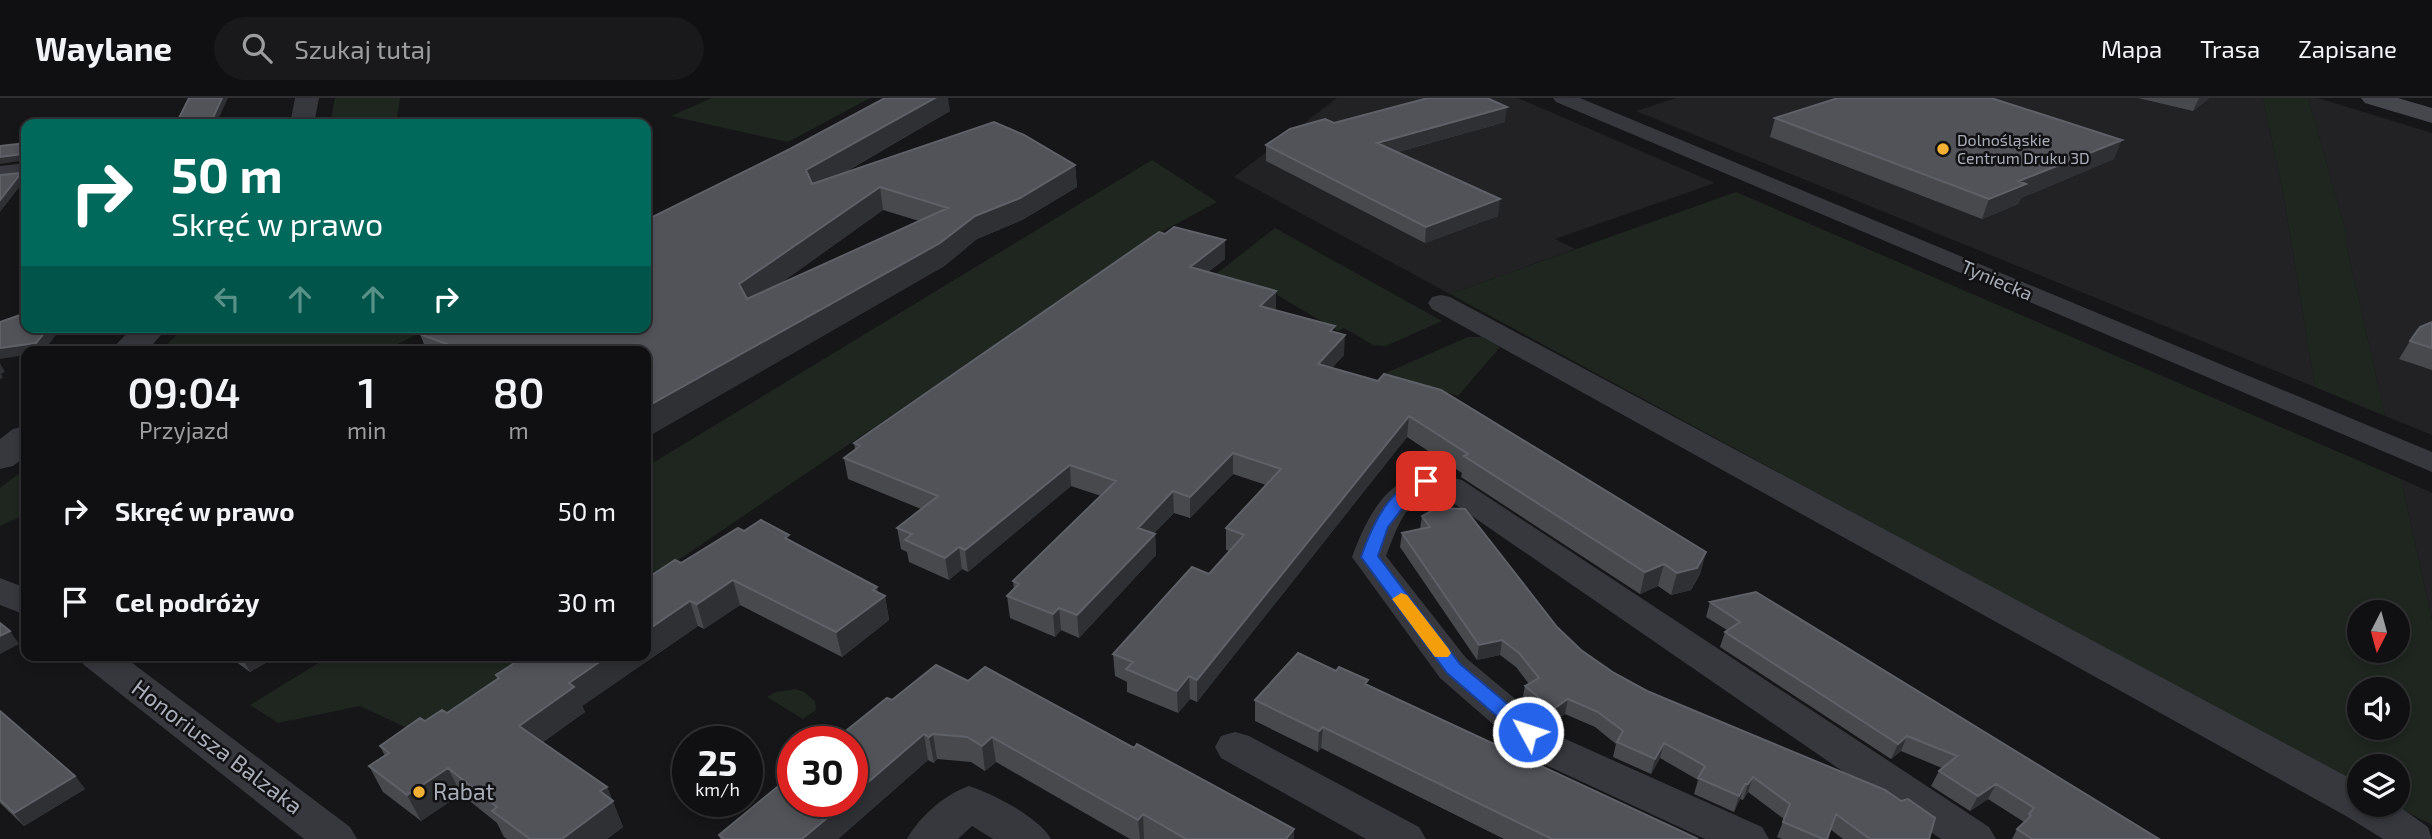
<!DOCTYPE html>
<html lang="pl">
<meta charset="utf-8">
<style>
:root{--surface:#101012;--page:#19191b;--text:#f1f3f6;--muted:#9c9d9f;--line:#303032}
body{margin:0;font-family:"Exo 2",sans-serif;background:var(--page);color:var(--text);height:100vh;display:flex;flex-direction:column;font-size:26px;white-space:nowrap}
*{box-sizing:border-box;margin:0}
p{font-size:23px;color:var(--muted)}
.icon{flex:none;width:38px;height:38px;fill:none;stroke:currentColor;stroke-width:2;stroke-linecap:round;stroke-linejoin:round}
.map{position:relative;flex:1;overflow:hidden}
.drawer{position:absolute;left:21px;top:248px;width:630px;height:315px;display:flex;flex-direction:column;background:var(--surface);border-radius:14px;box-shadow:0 4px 10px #0003,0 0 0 2px var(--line)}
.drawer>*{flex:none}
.banner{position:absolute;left:21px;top:21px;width:630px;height:214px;border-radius:14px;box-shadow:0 4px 10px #0003,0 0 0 2px var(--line);background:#00695c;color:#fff;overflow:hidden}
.needle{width:46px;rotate:186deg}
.fabs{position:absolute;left:2347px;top:502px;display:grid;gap:14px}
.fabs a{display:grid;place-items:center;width:63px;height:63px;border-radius:50%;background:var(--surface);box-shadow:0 4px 10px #0003,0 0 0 2px var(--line);font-size:35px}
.speed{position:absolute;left:672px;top:628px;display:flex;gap:14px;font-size:35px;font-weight:700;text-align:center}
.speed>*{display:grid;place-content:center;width:91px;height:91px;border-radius:50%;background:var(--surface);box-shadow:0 4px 10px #0003,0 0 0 2px var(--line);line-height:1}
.speed small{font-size:18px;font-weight:400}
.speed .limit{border:10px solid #d22;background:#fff;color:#111}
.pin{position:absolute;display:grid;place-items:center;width:60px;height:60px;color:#fff;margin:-30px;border-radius:14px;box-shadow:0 4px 10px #0006}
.me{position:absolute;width:77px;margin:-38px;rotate:310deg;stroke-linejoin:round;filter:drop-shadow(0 0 5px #0008)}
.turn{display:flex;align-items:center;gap:24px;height:147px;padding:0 35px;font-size:32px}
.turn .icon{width:91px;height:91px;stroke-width:2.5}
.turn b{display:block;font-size:49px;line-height:60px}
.lanes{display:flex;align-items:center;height:66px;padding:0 35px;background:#0003;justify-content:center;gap:35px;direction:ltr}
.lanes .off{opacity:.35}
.eta{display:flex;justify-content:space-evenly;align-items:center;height:119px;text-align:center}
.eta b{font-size:42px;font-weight:600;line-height:49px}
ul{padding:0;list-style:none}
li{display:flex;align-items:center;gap:21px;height:91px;padding:0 35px}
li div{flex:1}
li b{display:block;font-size:26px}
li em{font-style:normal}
header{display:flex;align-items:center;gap:42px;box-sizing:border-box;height:98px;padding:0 35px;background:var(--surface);border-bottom:2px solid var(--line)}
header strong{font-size:33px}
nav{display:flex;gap:38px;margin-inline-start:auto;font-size:24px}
.search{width:490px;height:63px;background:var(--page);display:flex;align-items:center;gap:18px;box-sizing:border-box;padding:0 24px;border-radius:38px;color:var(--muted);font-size:26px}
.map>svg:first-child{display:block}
.built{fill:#222225}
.green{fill:#1e261f;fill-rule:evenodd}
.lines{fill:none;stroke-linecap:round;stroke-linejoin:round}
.minor{fill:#37383d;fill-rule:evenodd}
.tertiary{fill:#37383d;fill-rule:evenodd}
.secondary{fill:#45474d;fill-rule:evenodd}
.wall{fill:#47494d;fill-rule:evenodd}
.shaded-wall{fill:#2f3033}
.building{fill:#525359;stroke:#5f6168;stroke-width:2;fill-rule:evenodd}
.route{fill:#2563eb;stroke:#184099;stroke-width:2}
.slow{fill:#f59e0b}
.poi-dot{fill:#f2b134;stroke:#111113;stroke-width:2.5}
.labels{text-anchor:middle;stroke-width:5;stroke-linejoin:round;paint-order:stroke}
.far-poi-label{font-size:16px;fill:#a8adb8;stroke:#111113;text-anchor:start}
.street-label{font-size:19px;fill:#a8adb8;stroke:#111113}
.near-street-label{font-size:23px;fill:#a8adb8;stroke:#111113}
.near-poi-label{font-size:23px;fill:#a8adb8;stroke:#111113;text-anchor:start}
</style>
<header>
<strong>Waylane</strong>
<div class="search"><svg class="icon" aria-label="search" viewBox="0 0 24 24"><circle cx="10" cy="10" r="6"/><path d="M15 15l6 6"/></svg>Szukaj tutaj</div>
<nav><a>Mapa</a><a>Trasa</a><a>Zapisane</a></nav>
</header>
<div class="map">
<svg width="2432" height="741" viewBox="0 0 2432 741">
<rect width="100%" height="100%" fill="#161618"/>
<path class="built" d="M1337 0H1518L1715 85 1555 141 1575 151 1450 196 1234 79Z
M1676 0H2263L2284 100 2315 289 1636 13Z
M2308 0H2318L2432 35V337L2385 318 2346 145 2347 138Z
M2401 381 2432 395V522Z"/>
<path class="green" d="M335 0H400L396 26H330Z
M712 0H870L788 44 671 18Z
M2263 0H2308L2347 138 2346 145 2385 318 2315 289 2284 100Z
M1152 62 1217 104 1165 132 646 484V369Z
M1736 94 2401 381 2432 522V727L2393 707H2398V668H2359V689L1450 196ZM2359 514H2398V553H2359ZM2359 592H2398V630H2359Z
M1275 130 1442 223 1386 248 1373 247 1344 230 1338 233 1267 191 1216 176Z
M185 229H431L382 254H159Z
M1468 239H1482L1500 249 1458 298 1386 275Z
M26 370V416L0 428V390Z
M330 558H534L418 635 360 608 278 625 250 607Z
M795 591 804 594 815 603 816 612 803 621 767 599 776 594Z"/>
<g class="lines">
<path class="minor" d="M1553 0H1580L2432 354V374L1556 4Z
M26 65V77L0 82V68Z
M1441 197 1450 199 2359 685V707H2397L2428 729 2432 741H2383L2346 718 1432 211 1428 205 1432 199Z
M1427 374 1462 382 1989 729 1996 741H1941L1440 396 1429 393C1405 405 1395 434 1386 458L1466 560 1561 639 1762 729 1769 741H1705L1533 661 1440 580 1352 459C1366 421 1385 382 1427 374Z
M0 480 26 490V517L0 507Z
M78 558H123L350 729 357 741H304L84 567Z
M1235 634 1249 638 1419 729 1426 741H1366L1221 660 1215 649 1221 638Z
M969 688C993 696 1039 719 1051 741H993L972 728 958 741H907C919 719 945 696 969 688Z"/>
<path class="tertiary" d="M295 0H319L314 26H290Z
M133 229H168L146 254H109Z
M26 328V358L13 368 0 371V341L13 331Z"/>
<path class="secondary" d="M2361 0H2398L2432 10V25L2365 5Z"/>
</g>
<path class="wall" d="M2138 0H2209L2193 13Z
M950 13 842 76 1075 67 1077 89 1022 122 977 141 943 169 646 254H427L420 236 646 229 790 51ZM883 112 919 123 778 187Z
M1775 20 2114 61 2021 100 2018 106 1982 121 1770 39Z
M1505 24 1398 54 1498 118 1425 145 1266 63V47L1334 25Z
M1165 136 1225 142V161L1208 174 1276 212 1335 235 1344 257 1332 270 1706 454 1700 476 1691 492 1671 497 1658 488 1640 496 1461 379 1462 375 1407 339 1197 604 1190 601 1178 615 1127 594V584L1115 578 1113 556 1209 476 1229 453 1226 452V430L1266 387 1233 376 1190 420 1174 415 1154 435 1155 436 1156 457 1079 540 1061 532 1055 539 1010 520 1007 498 1014 492 1013 483 1101 398 1071 388 968 474 962 471 949 482 909 464 907 454 901 451 897 430 921 411 848 381 844 360 855 352 854 345Z
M2432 224V272L2399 261 2410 243Z
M1422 418 1557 529 1581 552 1614 575 1929 741H1843L1830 731 1827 741H1782L1777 739 1784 721 1748 694 1743 702 1740 701 1734 714 1694 696 1698 682 1660 660 1651 676 1613 659 1616 646 1595 629 1565 616 1549 626 1522 603 1525 588 1529 586 1516 569 1500 557 1477 562 1400 449 1402 435 1420 431Z
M744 433 790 443 885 498 889 522 842 559 740 507 704 531 698 528 582 608 585 614 543 644 607 689 623 729 607 741H507L504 739 497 725 461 696 421 723 383 694 369 668 385 658 380 648 425 623 447 615 498 580 496 577 681 465Z
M1710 504 2159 741H2012L2017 731 2024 724 1988 701 1970 713 1931 688 1939 673 1942 670 1901 653 1891 661 1720 549 1725 534 1727 532 1706 519Z
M228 558H277L250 574Z
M968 583 1294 741H1130L996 664 985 673 971 664 937 661 934 665 928 662 838 741H720L719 737 892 602Z
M1368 587 1698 741H1504L1321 650 1318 654 1255 623V602Z
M0 613 75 678 85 691 24 728 0 705Z"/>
<path class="shaded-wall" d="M222 0H228L216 26H210Z
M935 0H948L950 13 810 94 806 72Z
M2199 0H2209L2193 13Z
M1507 9 1505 24 1376 60 1377 45Z
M2122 42 2114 61 2021 100 2018 106 1982 121 1989 101 2019 83Z
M22 56 26 62 0 66V59Z
M1075 67 1077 89 1022 122 977 141 943 169 646 340V309L975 118Z
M21 75 25 82 0 114V102Z
M880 89 883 112 744 211 739 186Z
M1500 101 1498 118 1425 145 1426 129Z
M1225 142V161L1190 187V169Z
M1276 193V212L1260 208Z
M49 229H62L43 254H26V257L0 261V250Z
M1345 237 1344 257 1317 285 1318 266Z
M0 265 5 274 1 276 3 280 0 281Z
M1409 318 1407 339 1197 604V582Z
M1233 355V376L1190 420V399Z
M1070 367 1071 388 968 474 965 452Z
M1173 393 1174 415 1139 451 1138 430Z
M1155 436 1156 457 1079 540 1077 517Z
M959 449 962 471 949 482 945 460Z
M1706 454 1700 476 1691 492 1671 497 1677 475Z
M1664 466 1658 488 1640 496 1645 474Z
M733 482 740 507 704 531 697 506Z
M877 489 880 501 885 498 889 522 842 559 836 534 873 492Z
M690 503 698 528 582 608 585 614 530 653 519 628 569 585 608 558H646V533Z
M1059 510 1061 532 1055 539 1053 516Z
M10 533 19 546 0 556V538Z
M1502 542 1500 557 1477 562 1479 547Z
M241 558H277L250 574Z
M1189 578 1190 601 1178 615 1177 593Z
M1568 601 1565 616 1549 626 1553 611Z
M1323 629 1321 650 1318 654 1319 633Z
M924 636 928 662 838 741H802L846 704H852V698Z
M933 636 937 661 934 665 929 639Z
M1907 638 1901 653 1891 661 1898 646Z
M992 639 996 664 985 673 982 648Z
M1664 645 1660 660 1651 676 1655 661Z
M448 670 461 696 421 723 407 697Z
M75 678 85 691 24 728 14 715Z
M1753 679 1748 694 1743 702 1748 686Z
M1745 686 1740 701 1734 714 1739 698Z
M1996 686 1988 701 1970 713 1978 698Z
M607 689 623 729 607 741H562L600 693Z
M1143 716 1144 741H1140L1138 722Z
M1294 731V741H1286Z"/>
<path class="building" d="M189 0H222L210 26H176Z
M885 0H935L806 72 812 86 994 24 1024 37 1075 67 1020 100 975 118 940 145 646 309V254H468L420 236 433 229H646V122L790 51ZM880 89 948 110 747 201 739 186Z
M1428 0H1487L1507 9 1377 45 1500 101 1426 129 1266 47 1290 31 1325 21 1334 25Z
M1838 0H1991L2122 42 2019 83 2026 86 1989 101 1775 20Z
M26 45V62L25 63 22 56 0 59V48Z
M21 75 0 102V77Z
M1174 129 1225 142 1190 169 1276 193 1260 208 1335 228 1330 233 1345 237 1318 266 1378 283 1384 276 1441 292 1706 454 1697 470 1677 475 1664 466 1645 474 1464 358 1468 356 1409 318 1197 582 1189 578 1177 593 1126 571 1133 564 1113 556 1192 469 1209 476 1244 437 1226 430 1281 371 1233 355 1190 399 1173 393 1138 430 1155 436 1077 517 1059 510 1053 516 1007 498 1019 486 1013 483 1116 383 1070 367 965 452 959 449 945 460 905 442 912 436 897 430 938 398 844 360 860 348 854 345 1159 134 1165 136Z
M26 215V229H49L36 245 0 250V224Z
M2432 224V250L2410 243 2420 229Z
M1437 410 1465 411 1557 529 1581 552 1614 575 1647 593 1885 692 1901 703 1908 701 1935 720 1929 741H1870L1836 716 1827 741H1823L1783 724 1790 706 1753 679 1748 686H1745L1739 698 1698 680 1705 668 1664 645 1655 661 1617 644 1623 633 1598 614 1568 601 1553 611 1525 588 1539 580 1519 555 1502 542 1479 547 1402 435 1430 429 1422 418Z
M761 422 789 437 785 440 877 489 873 492 885 498 836 534 733 482 697 506 690 503 646 533V481L675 462 681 465 738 430 744 433Z
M1756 494 2159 741H2032L2017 731 2031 718 2029 716 2034 710 1996 686 1978 698 1939 673 1957 658 1907 638 1898 646 1725 534 1740 524 1710 504Z
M0 525 10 533 0 538Z
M1298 555 1336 573 1339 569 1368 582 1365 586 1698 741H1552L1323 629 1319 633 1255 602Z
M525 558H608L569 585 574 589 519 628 607 689 600 693 613 703 562 741H530L492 713 497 709 448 670 407 697 369 668 389 655 380 648 420 620 425 623 442 612 447 615 499 580 496 577Z
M936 567 968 583 985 569 1134 650 1137 646 1294 731 1286 741H1186L1143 716 1138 722 992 639 982 648 967 639 933 636 929 639 924 636 852 698V644H832L887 600 892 602Z
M0 613 75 678 14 715 0 702Z
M793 676V704H846L802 741H724L719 737Z"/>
<path class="route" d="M1426 378 1434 383 1415 394 1388 429 1378 458 1460 566 1535 629 1538 634 1535 639 1528 641 1521 639 1447 575 1361 459C1372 427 1390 387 1426 378Z"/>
<path class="slow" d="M1401 495 1407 497 1448 550 1451 555 1448 559H1435L1395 505 1392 501Z"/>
<g class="poi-dot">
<circle cx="1943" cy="51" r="7"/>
<circle cx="419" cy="694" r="7"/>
</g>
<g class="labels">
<g class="far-poi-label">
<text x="1957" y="48">Dolnośląskie<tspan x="1957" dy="18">Centrum Druku 3D</tspan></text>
</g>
<g class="street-label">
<text transform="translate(1997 182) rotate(23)" y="7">Tyniecka</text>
</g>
<g class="near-street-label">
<text transform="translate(217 649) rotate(37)" y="8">Honoriusza Balzaka</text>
</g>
<g class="near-poi-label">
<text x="433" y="702">Rabat</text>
</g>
</g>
</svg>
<div class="fabs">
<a><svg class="needle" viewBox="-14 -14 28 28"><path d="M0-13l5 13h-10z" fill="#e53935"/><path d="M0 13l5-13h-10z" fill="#9c9d9f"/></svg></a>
<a><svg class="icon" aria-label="sound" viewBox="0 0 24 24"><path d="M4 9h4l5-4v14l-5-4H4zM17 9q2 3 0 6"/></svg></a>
<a><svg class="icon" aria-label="layers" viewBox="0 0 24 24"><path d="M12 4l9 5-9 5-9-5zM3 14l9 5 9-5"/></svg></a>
</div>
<div class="speed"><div>25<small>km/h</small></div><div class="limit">30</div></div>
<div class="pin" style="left:1426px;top:383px;background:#d93025"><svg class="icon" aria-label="arrive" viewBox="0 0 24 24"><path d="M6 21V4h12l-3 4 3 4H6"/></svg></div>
<svg class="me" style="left:1528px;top:634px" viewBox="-20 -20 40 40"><circle r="17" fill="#2563eb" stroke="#fff" stroke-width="3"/><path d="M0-11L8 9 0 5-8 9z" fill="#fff"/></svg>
<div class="banner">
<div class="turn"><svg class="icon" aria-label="right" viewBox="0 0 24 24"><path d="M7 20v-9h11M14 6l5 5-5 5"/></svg><div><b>50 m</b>Skręć w prawo</div></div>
<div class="lanes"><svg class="icon off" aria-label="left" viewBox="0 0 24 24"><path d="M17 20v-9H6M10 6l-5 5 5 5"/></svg><svg class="icon off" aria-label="ahead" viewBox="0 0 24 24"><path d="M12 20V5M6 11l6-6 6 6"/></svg><svg class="icon off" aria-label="ahead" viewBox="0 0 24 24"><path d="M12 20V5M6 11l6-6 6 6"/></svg><svg class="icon" aria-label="right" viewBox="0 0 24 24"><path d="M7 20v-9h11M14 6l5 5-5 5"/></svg></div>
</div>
<section class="drawer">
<div class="eta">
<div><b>09:04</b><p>Przyjazd</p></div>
<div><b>1</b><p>min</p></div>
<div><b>80</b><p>m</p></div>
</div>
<ul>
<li><svg class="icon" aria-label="right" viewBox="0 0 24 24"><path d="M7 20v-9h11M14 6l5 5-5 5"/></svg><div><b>Skręć w prawo</b></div><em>50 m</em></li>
<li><svg class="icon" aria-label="arrive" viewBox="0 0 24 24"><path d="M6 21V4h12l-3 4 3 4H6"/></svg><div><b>Cel podróży</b></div><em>30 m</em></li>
</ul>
</section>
</div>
